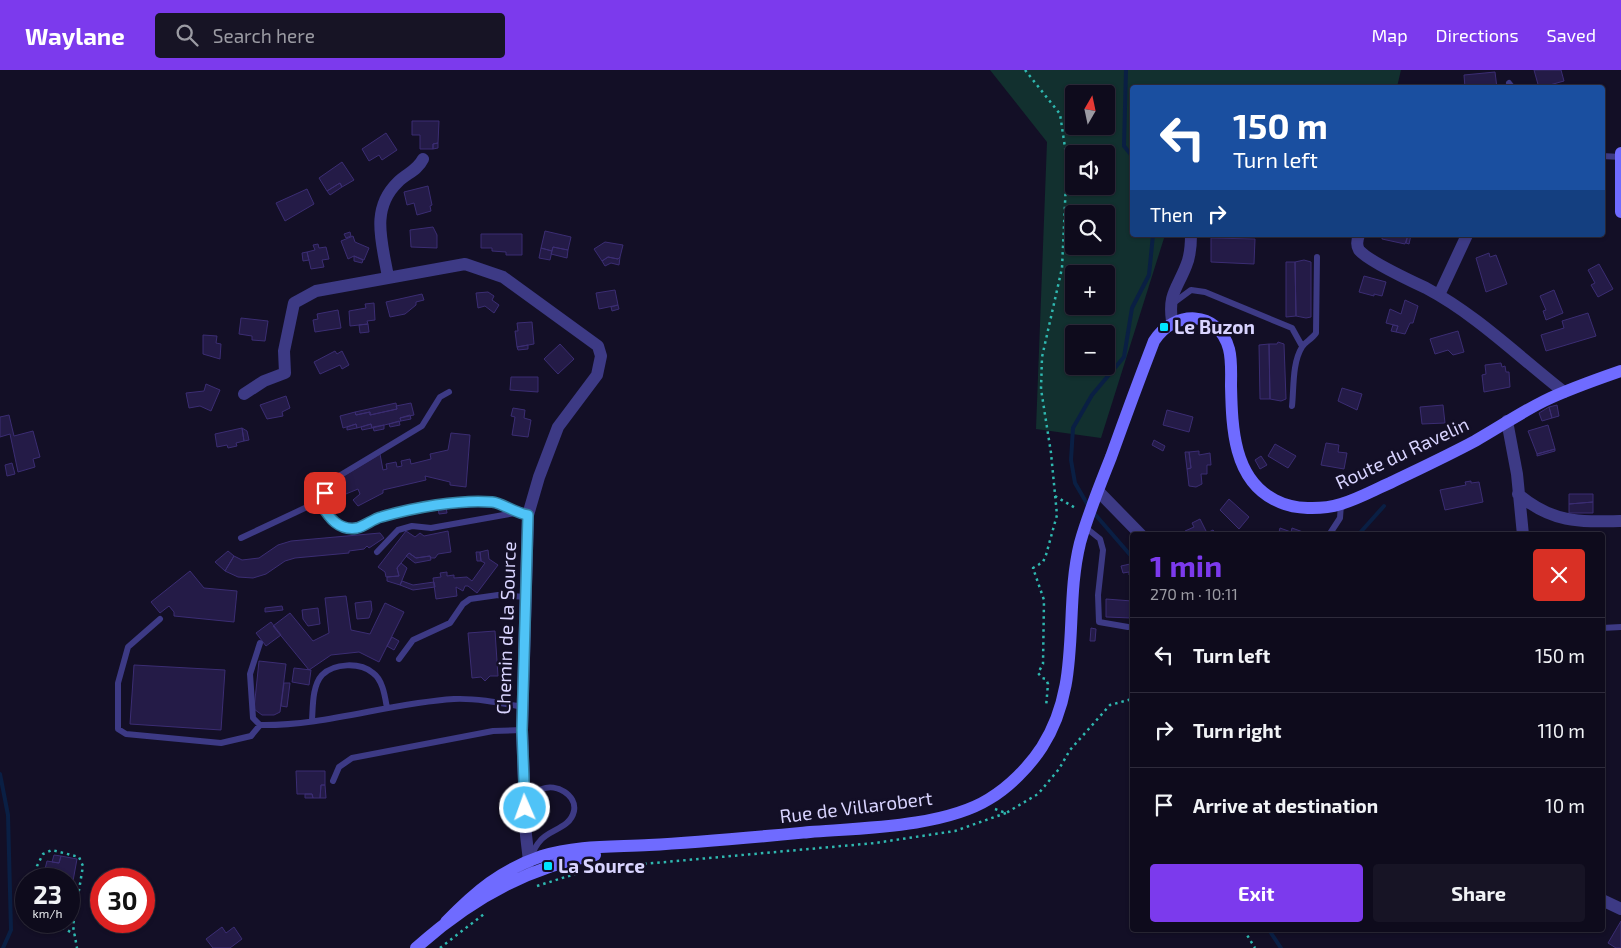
<!DOCTYPE html>
<meta charset="utf-8">
<style>
:root{--surface:#0e0b1c;--page:#171425;--text:#f1f3f6;--muted:#9b9ba3;--line:#2e2b3b;--accent:#7c3aed}
body{margin:0;font-family:"Exo 2",sans-serif;background:var(--page);color:var(--text);height:100vh;display:flex;flex-direction:column;font-size:19px;white-space:nowrap}
*{box-sizing:border-box;margin:0}
p{font-size:16px;color:var(--muted)}
.icon{flex:none;width:28px;height:28px;fill:none;stroke:currentColor;stroke-width:2;stroke-linecap:round;stroke-linejoin:round}
.map{position:relative;flex:1;overflow:hidden}
.drawer{position:absolute;left:1130px;top:462px;width:475px;height:400px;display:flex;flex-direction:column;background:var(--surface);border-radius:5px;box-shadow:0 1px 4px #0004,0 0 0 1px var(--line)}
.drawer>*{flex:none}
.top-card{position:absolute;left:1130px;top:15px;width:475px;height:152px;border-radius:5px;box-shadow:0 1px 4px #0004,0 0 0 1px var(--line);background:#1a4fa0;color:#fff;overflow:hidden}
.needle{width:32px;rotate:9deg}
.buttons{position:absolute;left:1065px;top:15px;display:grid;gap:10px}
.buttons a{display:grid;place-items:center;width:50px;height:50px;border-radius:5px;background:var(--surface);box-shadow:0 1px 4px #0004,0 0 0 1px var(--line);font-size:25px}
.speed{position:absolute;left:15px;top:798px;display:flex;gap:10px;font-size:25px;font-weight:700;text-align:center}
.speed>*{display:grid;place-content:center;width:65px;height:65px;border-radius:50%;background:var(--surface);box-shadow:0 1px 4px #0004,0 0 0 1px var(--line);line-height:1}
.speed small{font-size:12px;font-weight:400}
.speed .limit{border:8px solid #d22;background:#fff;color:#111}
.pin{position:absolute;display:grid;place-items:center;width:42px;height:42px;color:#fff;margin:-21px;border-radius:10px;box-shadow:0 2px 8px #0006}
.me{position:absolute;width:55px;margin:-28px;rotate:358deg;stroke-linejoin:round;filter:drop-shadow(0 0 4px #0008)}
.turn{display:flex;align-items:center;gap:18px;height:105px;padding:0 20px;font-size:22px}
.turn .icon{width:65px;height:65px;stroke-width:2.5}
.turn b{display:block;font-size:35px;line-height:42px}
.then{display:flex;align-items:center;height:48px;padding:0 20px;background:#0003;gap:10px;font-size:19px}
.round{display:grid;place-items:center;flex:none;width:52px;height:52px;border-radius:5px;background:var(--page)}
.head{display:flex;align-items:center;justify-content:space-between;height:85px;padding:0 20px}
h1{font-size:30px;font-weight:700;line-height:38px;color:var(--accent)}
.cta{display:flex;gap:10px;margin-top:auto;padding:10px 20px}
.cta a{flex:1;height:58px;border-radius:5px;background:var(--accent);color:#fff;font-size:20px;font-weight:700;line-height:58px;text-align:center}
.cta a+a{background:var(--page);color:var(--text)}
ul{padding:0;list-style:none}
li{display:flex;align-items:center;gap:15px;height:75px;padding:0 20px;border-top:1px solid var(--line)}
li div{flex:1}
li b{display:block;font-size:19px}
li em{font-style:normal}
header{display:flex;align-items:center;gap:30px;box-sizing:border-box;height:70px;padding:0 25px;background:var(--accent);color:#fff}
header strong{font-size:24px}
nav{display:flex;gap:28px;margin-inline-start:auto;font-size:18px}
.search{width:350px;height:45px;background:var(--page);display:flex;align-items:center;gap:12px;box-sizing:border-box;padding:0 18px;border-radius:5px;color:var(--muted);font-size:19px}
.map>svg:first-child{display:block}
.green{fill:#12302f;fill-rule:evenodd}
.lines{fill:none;stroke-linecap:round;stroke-linejoin:round}
.stream{stroke:#0a1f44;stroke-width:4}
.building{fill:#241b47;stroke:#3b2d73}
.path{stroke:#2fb8b0;stroke-width:2.5;stroke-dasharray:2.5 4;stroke-linecap:butt}
.lane{stroke:#3d3a85;stroke-width:6}
.street{stroke:#3d3a85;stroke-width:12}
.secondary{stroke:#6f6bff;stroke-width:12}
.route-casing{stroke:#337fa1;stroke-width:12}
.route{stroke:#4fc3f7;stroke-width:9}
.poi-dot{fill:#00e5ff;stroke:#130f26;stroke-width:2}
.labels{text-anchor:middle;stroke-width:5;stroke-linejoin:round;paint-order:stroke}
.poi-label{font-size:19px;font-weight:bold;fill:#d9d4ff;stroke:#130f26;text-anchor:start}
.street-label{font-size:19px;fill:#d9d4ff;stroke:#130f26}
</style>
<header>
<strong>Waylane</strong>
<div class="search"><svg class="icon" aria-label="search" viewBox="0 0 24 24"><circle cx="10" cy="10" r="6"/><path d="M15 15l6 6"/></svg>Search here</div>
<nav><a>Map</a><a>Directions</a><a>Saved</a></nav>
</header>
<div class="map">
<svg width="1621" height="878" viewBox="0 0 1621 878">
<rect width="100%" height="100%" fill="#130f26"/>
<path class="green" d="M990 0H1401L1397 17 1132 18V165H1165L1101 368 1036 359 1047 72ZM1074 24H1106V56H1074ZM1074 84H1106V116H1074ZM1074 144H1106V176H1074ZM1074 204H1106V236H1074ZM1074 264H1106V296H1074Z"/>
<g class="lines">
<path class="stream" d="M1126 0 1124 76 1132 86
M1089 437 1075 413 1071 390 1073 358 1092 325 1124 287 1132 238 1149 205 1153 165
M1093 442 1132 487
M1358 465 1384 436
M0 704 8 745 11 860 3 878
M1269 860 1281 878"/>
</g>
<path class="building" d="M1534 0H1561L1564 11 1539 18Z
M1495 2 1497 18H1465L1464 5Z
M412 51H439L438 73 433 74V79H420V65H412Z
M386 63 397 80 382 90 379 85 369 91 362 79Z
M438 73V78L433 79V74Z
M342 92 354 110 342 117 340 113 327 121 319 108Z
M340 113 342 117 330 125 327 121Z
M428 116 432 135 430 136 431 141 417 145 414 133 407 135 404 122Z
M307 119 314 134 285 151 276 133Z
M433 157 437 165V178L411 177 410 160Z
M545 161 571 167 568 180 553 177 552 181 541 178Z
M350 162 351 166 346 168 344 164Z
M481 164H522V185H506V182L492 181V178H481Z
M1382 165H1408L1405 174 1382 169Z
M1408 165H1411L1409 174 1406 173Z
M353 166 355 172 369 178 364 190 354 186 348 189 341 171Z
M1211 168 1255 169 1254 194 1211 192Z
M605 172 623 175 620 187 618 189 608 187 602 191 594 179Z
M318 174 319 178 326 177 329 189 322 190 324 197 311 199 307 182 315 180 313 175Z
M553 177 568 180 567 188 551 184Z
M541 178 552 181 550 190 539 188Z
M307 182 309 190 303 191 302 183Z
M1489 183 1490 187 1496 185 1507 214 1486 222 1476 188Z
M354 186 363 190 362 193 354 191Z
M608 187 618 189 620 187 619 195 611 193 605 196 602 191Z
M1304 190 1311 192V247L1306 248 1296 246 1295 192Z
M1286 192H1295L1296 246 1286 247Z
M1599 194 1613 219 1598 227 1591 215 1595 213 1588 200Z
M1364 206 1386 212 1382 226 1374 224V226L1359 222Z
M615 220 618 235 599 239 596 223Z
M1554 220 1563 243 1546 250 1543 241 1546 240 1540 226Z
M488 222 494 226 492 230 499 235 494 243 485 236 478 238 476 223Z
M422 224 424 230 416 232V235L405 244 390 247 386 232Z
M1405 230 1418 236 1413 253H1410L1405 264 1396 262 1398 256 1386 253 1390 239 1401 244Z
M374 233 375 250 367 251 368 254 350 256 349 241 366 238 365 234Z
M618 235 619 239 612 241 611 237Z
M338 240 341 258 315 262 313 250 318 249 317 244Z
M1588 243 1596 266 1546 281 1541 265 1564 258 1562 251Z
M241 248 268 251 265 271 252 270V266L239 264Z
M532 252 534 274 517 277 515 261H518L517 253Z
M368 254 369 262 360 263 359 255Z
M1393 255 1398 256 1396 262 1391 261Z
M1458 261 1464 282 1453 285 1448 280 1435 284 1430 269Z
M203 265 217 266 216 273 221 274 220 289 203 284Z
M1278 272 1284 274 1286 329 1281 331 1270 329 1269 274H1277Z
M560 274 574 289 558 304 544 289Z
M1269 274 1270 329H1260L1259 275Z
M528 275V279L518 280 517 277Z
M335 281 337 284 342 281 349 295 342 299 340 295 320 304 314 292Z
M1501 293 1502 297 1505 296 1506 302H1509L1510 317 1484 322 1482 305 1486 304 1485 295Z
M511 307H538V322L510 320Z
M206 314 220 320 211 341 200 336 189 338 186 323 204 321Z
M1342 318 1362 324 1357 340 1338 331Z
M286 326 290 338 282 342 283 346 267 349 260 335Z
M396 333 397 339 370 345V342L356 345 355 342Z
M411 333 414 345 400 348 401 351 372 358 371 354 357 358 356 354 343 358 340 346 355 342 356 345 370 342V345L397 339 396 336Z
M1443 335 1445 353 1422 354 1420 337Z
M1557 335 1559 346 1552 348 1549 337Z
M1549 337 1552 348 1542 351 1539 343Z
M513 338 525 340 524 348 531 350 528 367 512 365 515 347 511 346Z
M1167 340 1193 347 1189 362 1163 355Z
M9 345 14 366 33 361 40 387 33 389 35 397 18 402 10 364 0 367V347Z
M410 345 411 349 401 351 400 348Z
M399 351 400 355 390 357 389 354Z
M356 354 357 358 347 360V357Z
M371 354 372 358 362 360 361 357Z
M384 355V359L374 361 373 357Z
M1548 355 1555 379 1537 384 1528 361Z
M242 358 247 361 249 370 244 371Z
M242 358 244 371 236 373 237 376 228 378 227 375 217 377 215 364Z
M451 363 470 365 466 417 450 415V412L425 406 426 410 383 420V423L358 436 353 430 360 424 358 419 341 426 332 413 380 384 383 400 387 399 386 394 396 392 397 397 402 396 401 391 410 389 411 394 431 389 430 384 448 380Z
M1154 370 1165 376 1163 381 1152 375Z
M1326 373 1339 375 1338 382 1347 383 1344 399 1321 395Z
M1275 374 1296 386 1288 398 1268 386Z
M1555 379V381L1537 386V384Z
M1199 381V385L1210 383 1211 395H1207V404H1201L1202 414 1196 417 1189 416 1187 399 1191 398 1189 382Z
M1185 382H1189L1191 398 1187 399Z
M1261 386 1267 395 1260 399 1255 390Z
M12 393 15 404 7 406 5 395Z
M1471 411V413L1479 412 1483 432 1445 440 1440 420 1466 415 1465 412Z
M1569 424H1593V432L1569 434Z
M1229 429 1249 447 1239 459 1220 440Z
M1593 432V443H1569V434Z
M446 437 447 443 439 444 438 438Z
M1200 449 1207 463 1205 465H1186L1185 461 1194 457 1192 453Z
M1280 458 1291 462 1292 458 1303 462H1279Z
M1213 460 1217 465H1205V464Z
M406 461 415 467 420 463 424 466 448 461 451 482 438 484 435 488H431L430 486 416 488 409 483 397 498 399 506 386 507 385 502 378 497Z
M1279 462 1287 463 1303 462 1302 465H1278Z
M380 463 384 468 369 478 367 476 364 479 349 481V483L295 488 285 491 266 504 253 508 238 507 225 501 234 486 242 490 259 488 278 475 291 471Z
M488 480 489 489 498 495 477 523 468 516H465L463 521 456 517 457 526 436 529 433 508 441 507 440 503 447 502V506L454 505V508L467 507 472 511 485 493 481 491 480 482Z
M228 481 234 486 225 501 215 492Z
M476 482H480L481 491H477Z
M409 483 416 488 430 486 431 490 415 493 406 486Z
M401 493 407 498 400 515 387 511V507L399 506 397 498Z
M1130 494 1132 504 1129 505V502L1123 503 1121 496Z
M190 501 204 518 237 521 234 552 174 546V542L169 536 160 543 151 532Z
M402 511 413 515 434 512 435 517 413 520 400 515Z
M346 526 351 560 370 564 385 533 404 542 379 592 359 582 331 585 309 600 273 556 290 543 313 571 329 563 325 528Z
M1106 529 1132 531V548L1106 547Z
M371 531 372 540 369 548 357 549 355 533Z
M282 536 283 540 265 542V538Z
M318 538 320 554 308 556 303 549 302 540Z
M271 552 281 565 266 576 256 563Z
M1091 558 1096 559 1095 571H1090Z
M495 561 498 606H490L485 611 481 607 472 608 468 563Z
M392 567 399 571 394 580 387 576Z
M259 591 286 594 280 642 274 645H262L254 639Z
M134 595 225 600 221 660 130 654Z
M294 598 311 600 309 615 292 612Z
M284 613H290L287 637 281 636Z
M296 701H325V715H321L320 728H313L312 724H297Z
M321 715H325L326 728H320Z
M305 724H312L313 728H305Z
M54 785 61 786 59 793 52 792Z
M61 786 77 789 73 811 58 809V806L44 803 47 791 59 793Z
M44 803 58 806V809L43 808Z
M1621 851V878H1616L1608 873Z
M222 857 226 863 234 857 242 869 230 878H213L206 869Z"/>
<g class="lines">
<path class="path" d="M1025 0 1060 44 1067 91 1062 198 1042 287 1041 319 1051 383 1057 445 1046 485 1043 492 1033 498 1044 530 1043 594 1038 603 1042 608 1046 609 1048 614 1046 637
M1055 426 1077 439
M995 739 1006 743 1038 724 1059 699 1070 680 1110 635 1132 629
M599 798 875 773 955 761 1006 743
M34 809 37 796 43 784 52 780 79 787 83 796 73 856 77 878
M537 816 575 804
M51 851 74 864
M1244 860 1255 878
M440 878 484 844"/>
<path class="lane" d="M1509 13 1513 18
M1602 86 1621 87
M1172 234 1191 220 1205 222 1292 258 1302 276
M449 322 440 327 422 356 329 412 321 434 328 447 337 455 356 458 379 447 437 435 494 432 515 443
M1292 336C1294 318 1292 293 1302 277 1305 272 1312 269 1316 263L1317 187
M1085 457 1100 469 1103 480 1098 525 1099 552 1128 557
M1329 465 1340 448 1341 434
M241 468 307 437 321 434
M377 482 398 460 412 456 431 458 515 443 528 445
M160 549 128 577 118 613V659L126 664 221 673 251 666 260 655
M1602 558 1621 557
M260 573 250 604 253 648 260 655C325 656 389 633 454 629 476 628 501 633 523 637
M399 589 413 570 450 553 463 534 470 529 498 525 526 527
M312 650C313 637 312 616 322 605 334 593 360 592 373 603 383 610 385 627 387 638
M333 711 339 697 352 688 493 661 522 660
M527 736C531 729 535 722 542 719 556 713 577 725 574 741 570 759 549 759 540 771 536 775 533 782 531 787"/>
<path class="street" d="M1359 165C1357 170 1356 175 1359 180 1368 191 1411 211 1426 218 1477 245 1519 287 1564 322
M388 207C382 172 370 139 398 112 407 103 417 101 423 89
M1439 225 1467 165
M1172 251C1168 224 1177 219 1186 196 1190 187 1191 174 1191 165
M244 324 264 311 285 303 284 281 294 233 316 221 465 194 503 207 598 276 601 286 597 305 558 357 539 407 528 445 522 660 526 765 529 791 525 799
M1507 351 1517 404 1523 465
M1098 421 1141 465
M1518 424C1552 453 1579 452 1621 451
M1602 830 1621 839"/>
<path class="secondary" d="M1621 83V142
M446 852C476 821 501 800 542 786 577 775 614 777 649 775 703 772 756 767 810 762 862 758 944 757 989 729 1009 717 1029 697 1042 677 1083 613 1063 542 1080 473 1088 444 1100 415 1111 387 1125 348 1139 310 1154 271 1174 240 1218 239 1229 279 1232 291 1231 304 1231 316 1232 357 1233 409 1275 430 1294 440 1321 440 1341 434 1358 429 1374 420 1390 413 1419 399 1447 386 1475 371 1498 358 1520 343 1544 331 1569 319 1595 310 1621 301
M416 878C467 832 527 797 595 785"/>
</g>
<g class="lines">
<g class="route-casing">
<path id="route" d="M325 423 321 434C329 448 339 461 357 458 365 456 373 449 381 447 412 438 460 429 492 432 502 433 515 443 528 445L522 660 525 738"/>
</g>
<use href="#route" class="route"/>
</g>
<g class="poi-dot">
<rect x="1159" y="252" width="10" height="10" rx="2.5"/>
<rect x="543" y="791" width="10" height="10" rx="2.5"/>
</g>
<g class="labels">
<g class="poi-label">
<text x="1174" y="264">Le Buzon</text>
<text x="558" y="803">La Source</text>
</g>
<g class="street-label">
<text transform="translate(1402 383) rotate(-25)" y="7">Route du Ravelin</text>
<text transform="translate(506 558) rotate(-88)" y="7">Chemin de la Source</text>
<text transform="translate(856 737) rotate(-7)" y="7">Rue de Villarobert</text>
</g>
</g>
</svg>
<div class="buttons">
<a><svg class="needle" viewBox="-14 -14 28 28"><path d="M0-13l5 13h-10z" fill="#e53935"/><path d="M0 13l5-13h-10z" fill="#9b9ba3"/></svg></a>
<a><svg class="icon" aria-label="sound" viewBox="0 0 24 24"><path d="M4 9h4l5-4v14l-5-4H4zM17 9q2 3 0 6"/></svg></a>
<a><svg class="icon" aria-label="search" viewBox="0 0 24 24"><circle cx="10" cy="10" r="6"/><path d="M15 15l6 6"/></svg></a>
<a>+</a>
<a>−</a>
</div>
<div class="speed"><div>23<small>km/h</small></div><div class="limit">30</div></div>
<div class="pin" style="left:325px;top:423px;background:#d93025"><svg class="icon" aria-label="arrive" viewBox="0 0 24 24"><path d="M6 21V4h12l-3 4 3 4H6"/></svg></div>
<svg class="me" style="left:525px;top:738px" viewBox="-20 -20 40 40"><circle r="17" fill="#4fc3f7" stroke="#fff" stroke-width="3"/><path d="M0-11L8 9 0 5-8 9z" fill="#fff"/></svg>
<div class="top-card">
<div class="turn"><svg class="icon" aria-label="left" viewBox="0 0 24 24"><path d="M17 20v-9H6M10 6l-5 5 5 5"/></svg><div><b>150 m</b>Turn left</div></div>
<div class="then">Then<svg class="icon" aria-label="right" viewBox="0 0 24 24"><path d="M7 20v-9h11M14 6l5 5-5 5"/></svg></div>
</div>
<section class="drawer">
<div class="head"><div><h1>1 min</h1><p>270 m · 10:11</p></div><a class="round" style="background:#d93025;color:#fff"><svg class="icon" aria-label="close" viewBox="0 0 24 24"><path d="M6 6l12 12M18 6L6 18"/></svg></a></div>
<ul>
<li><svg class="icon" aria-label="left" viewBox="0 0 24 24"><path d="M17 20v-9H6M10 6l-5 5 5 5"/></svg><div><b>Turn left</b></div><em>150 m</em></li>
<li><svg class="icon" aria-label="right" viewBox="0 0 24 24"><path d="M7 20v-9h11M14 6l5 5-5 5"/></svg><div><b>Turn right</b></div><em>110 m</em></li>
<li><svg class="icon" aria-label="arrive" viewBox="0 0 24 24"><path d="M6 21V4h12l-3 4 3 4H6"/></svg><div><b>Arrive at destination</b></div><em>10 m</em></li>
</ul>
<div class="cta"><a>Exit</a><a>Share</a></div>
</section>
</div>
